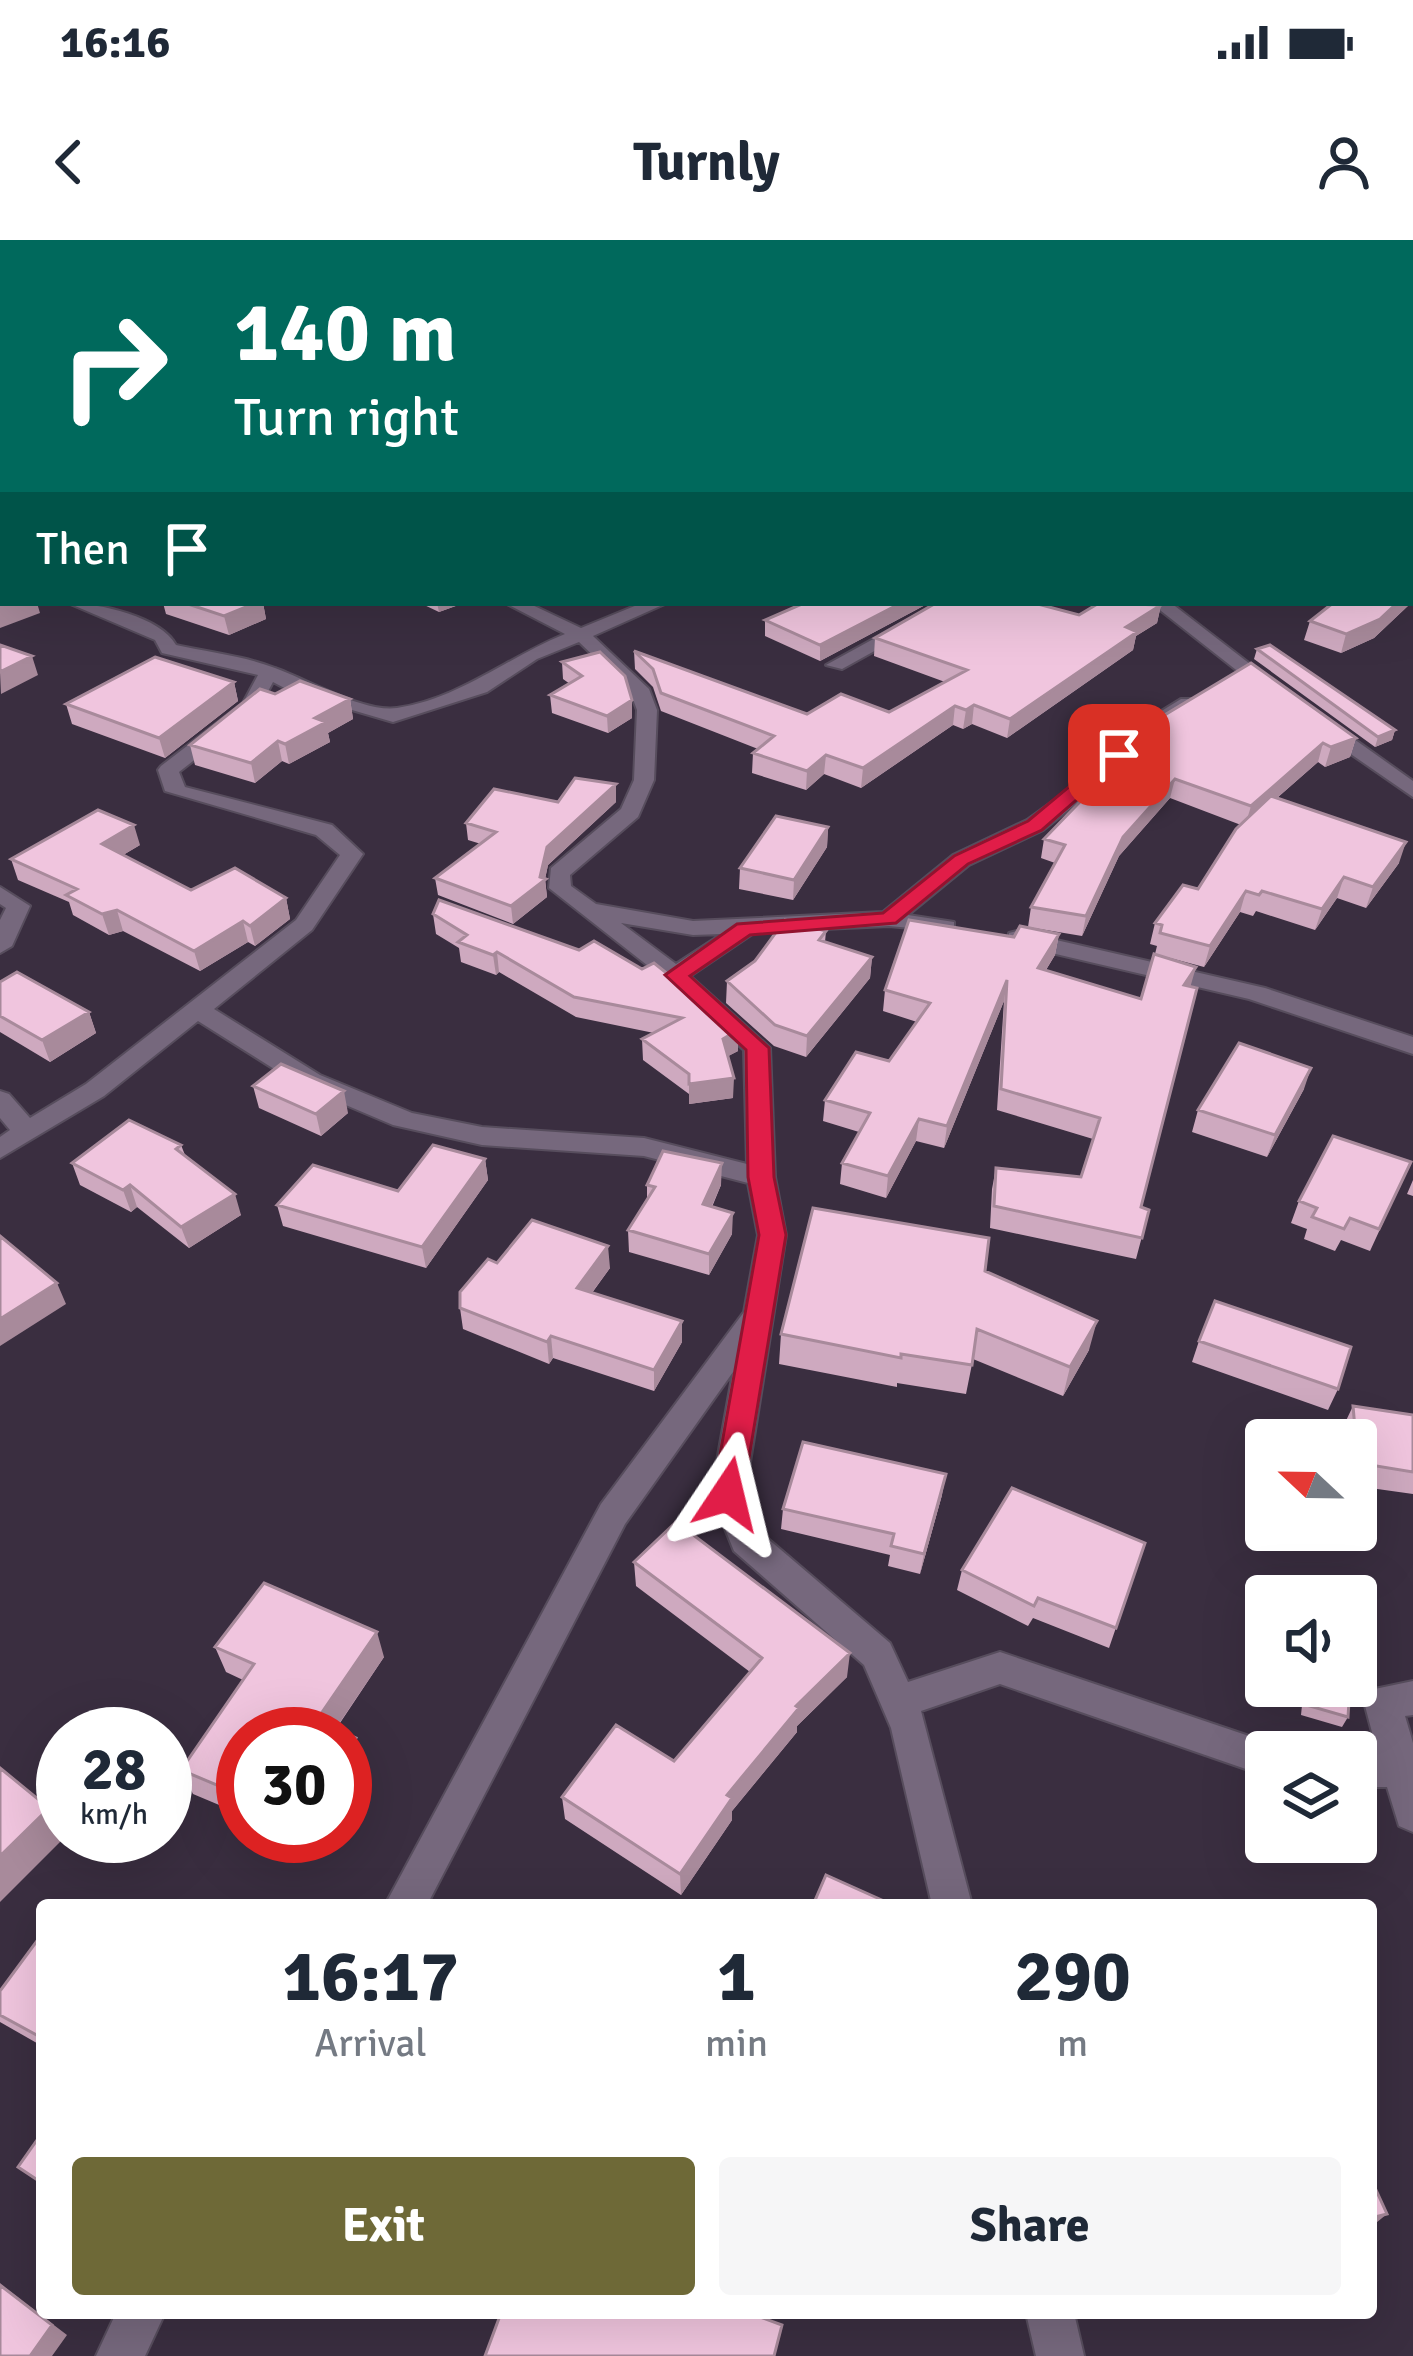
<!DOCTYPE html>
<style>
:root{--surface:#fff;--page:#f6f6f7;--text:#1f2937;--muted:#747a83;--accent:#6e6937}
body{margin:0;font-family:Signika,sans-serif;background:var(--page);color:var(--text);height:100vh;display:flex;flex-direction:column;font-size:45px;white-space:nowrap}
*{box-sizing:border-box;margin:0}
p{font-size:39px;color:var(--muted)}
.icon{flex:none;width:66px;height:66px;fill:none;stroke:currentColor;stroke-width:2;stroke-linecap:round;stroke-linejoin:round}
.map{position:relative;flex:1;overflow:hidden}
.panel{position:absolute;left:36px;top:1659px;width:1341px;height:420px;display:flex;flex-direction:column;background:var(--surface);border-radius:12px;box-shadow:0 12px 48px #0002}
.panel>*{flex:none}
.banner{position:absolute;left:0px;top:0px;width:1413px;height:366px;box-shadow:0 12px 48px #0002;background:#00695c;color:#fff;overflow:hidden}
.needle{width:78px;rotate:292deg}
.buttons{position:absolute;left:1245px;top:1179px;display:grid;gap:24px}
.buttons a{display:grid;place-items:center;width:132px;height:132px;border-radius:12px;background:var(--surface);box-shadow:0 12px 48px #0002;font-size:60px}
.speed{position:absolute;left:36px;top:1467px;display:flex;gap:24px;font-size:60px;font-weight:700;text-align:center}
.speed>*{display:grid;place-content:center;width:156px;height:156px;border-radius:50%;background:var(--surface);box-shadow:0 12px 48px #0002;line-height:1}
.speed small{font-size:30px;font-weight:400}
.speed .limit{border:18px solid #d22;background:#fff;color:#111}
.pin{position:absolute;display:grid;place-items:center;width:102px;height:102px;color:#fff;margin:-51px;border-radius:24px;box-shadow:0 6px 18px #0006}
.me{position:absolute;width:132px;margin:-66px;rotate:10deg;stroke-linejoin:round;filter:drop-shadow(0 0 9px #0008)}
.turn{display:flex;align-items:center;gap:42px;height:252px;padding:0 36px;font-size:54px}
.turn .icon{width:156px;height:156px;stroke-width:2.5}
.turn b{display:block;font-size:84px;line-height:102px}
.then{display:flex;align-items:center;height:114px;padding:0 36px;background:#0003;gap:24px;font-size:45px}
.eta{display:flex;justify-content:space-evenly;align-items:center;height:204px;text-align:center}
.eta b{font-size:72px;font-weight:800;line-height:84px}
.cta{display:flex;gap:24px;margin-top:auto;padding:24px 36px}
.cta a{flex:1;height:138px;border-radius:12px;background:var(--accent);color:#fff;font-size:48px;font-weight:800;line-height:138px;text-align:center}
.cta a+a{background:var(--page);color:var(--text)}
.status{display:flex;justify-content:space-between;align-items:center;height:84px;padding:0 60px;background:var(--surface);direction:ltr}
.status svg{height:33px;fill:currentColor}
header{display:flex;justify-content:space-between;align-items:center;height:156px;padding:0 36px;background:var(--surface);font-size:54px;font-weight:800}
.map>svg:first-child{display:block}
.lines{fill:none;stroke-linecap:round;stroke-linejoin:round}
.minor-casing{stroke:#574d5d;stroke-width:4}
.minor{fill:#76687d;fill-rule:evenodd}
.wall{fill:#cea9bf}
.shaded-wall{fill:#a88a9b}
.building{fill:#f0c5de;stroke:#a88a9b;stroke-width:3}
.route{fill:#e11d48;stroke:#92132f;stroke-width:3}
</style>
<div class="status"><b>16:16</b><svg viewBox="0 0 49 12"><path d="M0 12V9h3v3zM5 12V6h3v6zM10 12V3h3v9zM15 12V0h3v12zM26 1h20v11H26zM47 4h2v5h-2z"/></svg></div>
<header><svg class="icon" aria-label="back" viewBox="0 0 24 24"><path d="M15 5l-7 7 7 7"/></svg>Turnly<svg class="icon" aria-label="person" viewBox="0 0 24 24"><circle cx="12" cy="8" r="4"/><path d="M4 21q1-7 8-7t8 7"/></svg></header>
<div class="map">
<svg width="1413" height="2116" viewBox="0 0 1413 2116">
<rect width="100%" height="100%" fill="#3a2e40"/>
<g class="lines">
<g class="minor-casing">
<path id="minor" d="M0 45 3 46V55L0 54Z
M0 86H3V94H0Z
M0 157H3L0 166Z
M1413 224V234L1410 235V225Z
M0 304 3 305V322L0 321Z
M68 363C99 363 161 377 176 405 208 412 244 416 275 428 306 439 364 473 397 468 459 459 508 417 565 394L505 363H528L581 388 642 363H667L593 396 649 449 657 470 654 540 638 577 570 635 571 646 596 664 693 681 883 672 953 615 1027 580 1082 540 1142 483 1181 459H1195V467L1156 491 1096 548 1043 590 969 625 908 675 954 682V692L889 686 755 692 690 736 770 808 775 937 786 995 745 1254 760 1292 890 1403 908 1442 1000 1412 1279 1506 1282 1512H1266V1536L1000 1444 921 1471 972 1665H932L891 1488 864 1425 734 1311 711 1254 733 1132 625 1284 427 1665H385L601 1264 744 1072 758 995 748 943 644 916 482 905 393 885 301 846 198 781 104 856 0 918V897L10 890 0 878V851L9 854 30 878 86 844 296 680 340 615 316 595 165 551 158 530 161 526 243 463 258 435 162 413 155 400ZM579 402 630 451 637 470 634 540 621 569 551 628 549 648 666 740 744 810 747 924 644 898 482 887 412 873 320 835 214 769 312 690 363 614 332 585 185 547 179 532 258 470 273 442 294 453 393 482 487 452 537 419ZM621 683 693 695 722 694 676 724Z
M939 363H961L842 429 826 425Z
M1151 363H1171L1285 451 1268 455Z
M1316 482H1330L1413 541V557L1316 490Z
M0 647 30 666 12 706 0 713V680L6 668 0 664Z
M1017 691 1265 748 1413 797V814L1249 759 1009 703V693Z
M1413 1441V1475L1405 1476 1413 1503V1592L1399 1586 1387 1547H1356L1354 1512 1377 1511 1364 1462 1370 1450Z
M116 2073H165L145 2116H96Z
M1026 2073H1074L1084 2116H1036Z"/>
</g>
<use href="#minor" class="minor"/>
</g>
<path class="wall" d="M0 0H304L310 3H3V7L0 6Z
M425 0H1413V12H1410V14H1413V134L1411 136H1413V220H1410V3H433Z
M163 363H263L266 379 229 395 166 374Z
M420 363H464L439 372Z
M804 363H929L820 421 765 396V380Z
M1411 363 1374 398 1341 413 1304 400 1310 381Z
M1161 365 1157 383 1136 396 1133 410 1007 498 972 484 963 489 953 485 861 548 824 534 806 550 752 533 753 513 758 509 661 471 653 447 635 429 634 411 807 474 889 472 945 442 874 416 875 398Z
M1257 409 1395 490 1392 500 1375 507 1254 419Z
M562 422 632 460V478L608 493 552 473 550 455 570 444 563 439Z
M234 442 238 461 165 518 72 484 66 464Z
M275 454 350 459 353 479 328 493 330 502 289 524 282 521 255 543 195 525 190 505Z
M1163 476 1356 498 1350 517 1325 527 1318 522 1277 558 1399 623 1366 668 1337 658 1315 690 1256 671 1253 676 1240 672 1204 727 1155 714 1157 706 1150 704 1155 683 1198 649 1241 585 1170 558 1119 616 1082 696 1028 687 1031 667 1055 623 1041 618 1044 599Z
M616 544V562L548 625 545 639 547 657 513 684 438 655 435 638 481 604 468 600 466 583 558 562Z
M828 587 827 607 793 660 739 649 740 628Z
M140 605 123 615 191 650 286 658 290 679 255 706 248 702 200 731 123 691 109 695 73 675 69 662 18 640 11 619Z
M433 674 579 710 738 811 728 816 733 858 689 864V854L643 820 642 799 654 793 576 777 499 732 496 735 461 722 459 708 436 694Z
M826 691 825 702 872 717 870 738 806 817 774 806 726 763 727 741Z
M1059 694 1055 715 1046 730 1141 759 1191 747 1141 967 1149 970 1136 1019 990 988 992 949 996 928 1081 937 1093 899 997 870 1004 761 944 908 916 901 886 958 840 944 842 923 859 892 823 881 825 860 889 821 917 782 883 771 885 750 1014 697Z
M0 742 89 772 96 793 50 822 0 792Z
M253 846 348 873 321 896 259 868Z
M1304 849 1267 917 1192 892 1198 870Z
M181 905 185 915 241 975 189 1008 137 967 131 972 80 945 72 923Z
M485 919 488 940 426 1028 283 986 277 965 398 951Z
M1411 922 1370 1011 1341 1000 1335 1011 1304 999 1307 989 1291 983 1299 961Z
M1413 940V956L1407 954Z
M647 945H721L712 967 732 994 709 1035 629 1012 628 990 647 959Z
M497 1023 610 1028 592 1053 682 1081V1102L654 1151 553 1118 549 1124 463 1089 460 1068Z
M985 1031 1089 1110 1063 1156 973 1119 966 1154 897 1143V1147L779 1124 781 1094Z
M1199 1101 1338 1149 1328 1170 1192 1122Z
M1353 1166 1413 1175V1254L1356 1246V1200H1344L1343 1187Z
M942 1255 920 1334 888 1326 890 1315 781 1289 783 1269Z
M1145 1303 1109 1408 1033 1378 1028 1386 957 1350 962 1330Z
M634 1322 847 1437 797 1486V1492L732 1571V1580L681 1655 565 1579 562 1557 674 1521 750 1432 636 1346Z
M215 1407 384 1417 336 1489 356 1498 364 1522 243 1494V1575L193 1554 181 1530 243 1440 226 1432Z
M1304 1446H1350L1348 1477 1342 1487 1301 1475Z
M293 1596H319L314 1605Z
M42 1694V1806L0 1782V1751Z"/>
<path class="shaded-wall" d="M3 270V287L0 288V271Z
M1413 348 1411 363 1374 398 1341 413 1346 394 1397 363H1410V351Z
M11 363H37L40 373 0 388V367Z
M256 363H263L266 379 229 395 224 376Z
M437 363H464L439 372Z
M901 363H929L820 421V405Z
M1161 365 1157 383 1136 396 1133 410 1007 498 1010 479 1126 387Z
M32 416 38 435 1 454 0 432Z
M234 442 238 461 165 518 159 498Z
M350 459 353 479 328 493 330 502 289 524 285 504 315 478Z
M632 460V478L608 493 607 476Z
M974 465 972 484 963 489 966 470Z
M955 466 953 485 861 548 863 528Z
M1395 490 1392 500 1375 507 1378 497Z
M1356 498 1350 517 1325 527 1331 507Z
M278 501 282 521 255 543 251 523Z
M1323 503 1318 522 1245 586 1251 566Z
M826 515 824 534 806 550 807 531Z
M1175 539 1170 558 1119 616 1082 696 1086 676 1123 597Z
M616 544V562L548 625 545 639 547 657 513 684 511 666 540 637 547 607Z
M134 585 140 605 108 624 102 604Z
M828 587 827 607 793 660 794 640Z
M1406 602 1399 623 1366 668 1373 647Z
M1344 637 1337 658 1315 690 1322 669Z
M1246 651 1240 672 1204 727 1210 706Z
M286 658 290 679 255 706 250 686Z
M117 670 123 691 109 695 102 674Z
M243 681 248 702 200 731 194 711Z
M1059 694 1055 715 1034 749 1038 728Z
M497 712 499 732 496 735 493 715Z
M872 717 870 738 806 817 807 796Z
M1196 727 1190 748 1184 745Z
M1007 740 1004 761 944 908 947 886Z
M89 772 96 793 50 822 42 800Z
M738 790V811L723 819V799Z
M1311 828 1304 849 1267 917 1275 895Z
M734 838 733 858 689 864V844Z
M344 851 348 873 321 896 316 874Z
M919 879 916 901 886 958 888 936Z
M485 919 488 940 426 1028 422 1007Z
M722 923 721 945 703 986V964Z
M130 945 137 967 131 972 123 950Z
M235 954 241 975 189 1008 181 987Z
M733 973 732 994 709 1035V1014Z
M608 1006 610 1028 579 1070 577 1048Z
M57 1043 66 1064 0 1106V1079Z
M682 1081V1102L654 1151V1130Z
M1097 1081 1089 1110 1063 1156 1070 1127Z
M551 1096 553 1118 549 1124 547 1102Z
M946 1234 942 1255 920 1334 924 1314Z
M377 1392 384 1417 332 1494 316 1481Z
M850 1413 847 1437 797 1486V1492L732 1571V1580L681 1655 680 1634 727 1555 796 1466Z
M356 1498 364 1522 345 1553V1516Z
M49 1568 63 1589V1596H66L0 1662V1616Z
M1387 1974 1371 1987V1978Z
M0 2044 67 2095 52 2116H30Z"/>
<path class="building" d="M13 0H304L310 3H23Z
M455 0H1410V14H1413V40H1411L1413 56 1411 136H1413V206L1410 208V3H463Z
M0 92 3 95V109L0 110Z
M3 237V270L0 271V238Z
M0 335 3 336V363H11L0 367Z
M185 363H256L224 376Z
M804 363H901L820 405 765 380Z
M936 363H1034L1079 375 1099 363 1161 365 1126 387 1137 392 1010 479 974 465 966 470 955 466 863 528 826 515 807 531 753 513 774 496 661 453 653 429 634 411 807 474 841 454 889 472 967 430 875 398Z
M1333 363H1397L1380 379 1346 394 1310 381Z
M0 405 32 416 0 432Z
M1270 405 1395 490 1378 497 1257 409Z
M600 412 625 436 632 460 607 476 550 455 582 436 562 422Z
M155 417 234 442 159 498 66 464Z
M1251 423 1356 498 1331 507 1323 503 1251 566 1175 539 1123 597 1086 676 1031 667 1065 605 1044 599 1163 476Z
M300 441 350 459 315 478 326 482 285 504 278 501 251 523 190 505 260 449 275 454Z
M575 538 616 544 547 607 540 637 546 639 511 666 435 638 496 592 466 583 494 549 558 562Z
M1271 556 1406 602 1373 647 1344 637 1322 669 1262 651 1259 655 1246 651 1210 706 1160 693 1162 685 1155 683 1183 645 1198 649 1236 589Z
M98 570 134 585 102 604 191 650 235 628 286 658 250 686 243 681 194 711 117 670 102 674 66 655 77 649 11 619Z
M776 576 828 587 794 640 740 628Z
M439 660 579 710 594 701 642 729 654 723 738 790 723 799 734 838 689 844V834L642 799 682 778 574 757 497 712 493 715 458 702 467 695 433 674Z
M785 680 826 691 819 700 872 717 807 796 775 785 727 741 755 721Z
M909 680 1014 697 1020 686 1059 694 1038 728 1141 759 1154 714 1196 727 1184 745 1197 748 1141 967 1149 970 1142 998 994 966 996 928 1081 937 1100 878 1001 849 1007 740 947 886 919 879 888 936 842 923 870 873 825 860 856 812 889 821 930 763 885 750Z
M17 732 89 772 42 800 0 776V742Z
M1239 803 1311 828 1275 895 1198 870Z
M281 824 344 851 316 874 253 846Z
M129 880 181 905 176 909 235 954 181 987 130 945 123 950 72 923Z
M1333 896 1411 922 1379 989 1350 978 1344 989 1312 977 1317 968 1299 961Z
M433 905 485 919 422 1007 277 965 313 925 398 951Z
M663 911 722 923 703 964 733 973 709 1014 628 990 655 947 647 945Z
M813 968 989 998 985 1031 1097 1081 1070 1127 977 1089 972 1125 901 1114V1118L781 1094Z
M532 980 608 1006 577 1048 682 1081 654 1130 551 1096 547 1102 460 1068V1052L488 1019 497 1023Z
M0 996 57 1043 0 1079Z
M1215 1061 1351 1107 1338 1149 1199 1101Z
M1353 1166 1413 1175V1232L1358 1223Z
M803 1202 946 1234 924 1314 891 1306 894 1294 783 1269Z
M1012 1248 1145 1303 1116 1388 1038 1358 1034 1366 962 1330Z
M676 1282 850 1413 796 1466 799 1468 727 1555 732 1558 680 1634 562 1557 616 1485 674 1521 762 1418 634 1322Z
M264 1343 377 1392 316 1481 356 1498 345 1516V1494H243V1556L181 1530 254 1424 215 1407Z
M1308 1446H1350L1348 1477 1306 1465Z
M0 1528 49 1568 0 1616Z
M826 1635 893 1665H813Z
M42 1694V1798L0 1775V1751Z
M42 1893V1943L18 1927Z
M1371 1939 1387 1974 1371 1978Z
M0 2045 52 2085 30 2116H0Z
M501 2073H749L782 2085 774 2116H485Z"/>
<path class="route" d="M1112 511 1128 515 1042 590 968 624 896 683 750 695 690 736 769 808 774 937 786 995 743 1254 739 1263 728 1266 717 1263 713 1254 759 995 748 937 746 810 665 735 737 684 883 673 954 616 1028 581Z"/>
</svg>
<div class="buttons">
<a><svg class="needle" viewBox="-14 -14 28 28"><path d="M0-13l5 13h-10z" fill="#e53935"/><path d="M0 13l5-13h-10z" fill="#747a83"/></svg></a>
<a><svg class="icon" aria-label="sound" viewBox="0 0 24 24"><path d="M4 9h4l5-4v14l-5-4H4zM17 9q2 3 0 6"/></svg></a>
<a><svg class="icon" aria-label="layers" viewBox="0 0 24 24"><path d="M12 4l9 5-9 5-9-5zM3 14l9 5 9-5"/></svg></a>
</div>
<div class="speed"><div>28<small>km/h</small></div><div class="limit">30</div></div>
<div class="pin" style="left:1119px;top:515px;background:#d93025"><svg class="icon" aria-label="arrive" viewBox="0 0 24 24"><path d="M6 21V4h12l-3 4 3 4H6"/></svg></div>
<svg class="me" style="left:728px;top:1254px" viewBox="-20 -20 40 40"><path d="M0-17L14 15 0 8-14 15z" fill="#e11d48" stroke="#fff" stroke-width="4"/></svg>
<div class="banner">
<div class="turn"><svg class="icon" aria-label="right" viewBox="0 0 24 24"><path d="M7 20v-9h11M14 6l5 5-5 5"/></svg><div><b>140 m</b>Turn right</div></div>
<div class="then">Then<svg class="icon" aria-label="arrive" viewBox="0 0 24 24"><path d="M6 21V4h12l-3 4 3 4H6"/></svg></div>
</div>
<section class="panel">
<div class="eta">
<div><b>16:17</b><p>Arrival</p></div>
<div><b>1</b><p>min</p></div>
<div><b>290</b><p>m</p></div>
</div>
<div class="cta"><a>Exit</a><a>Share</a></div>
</section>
</div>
